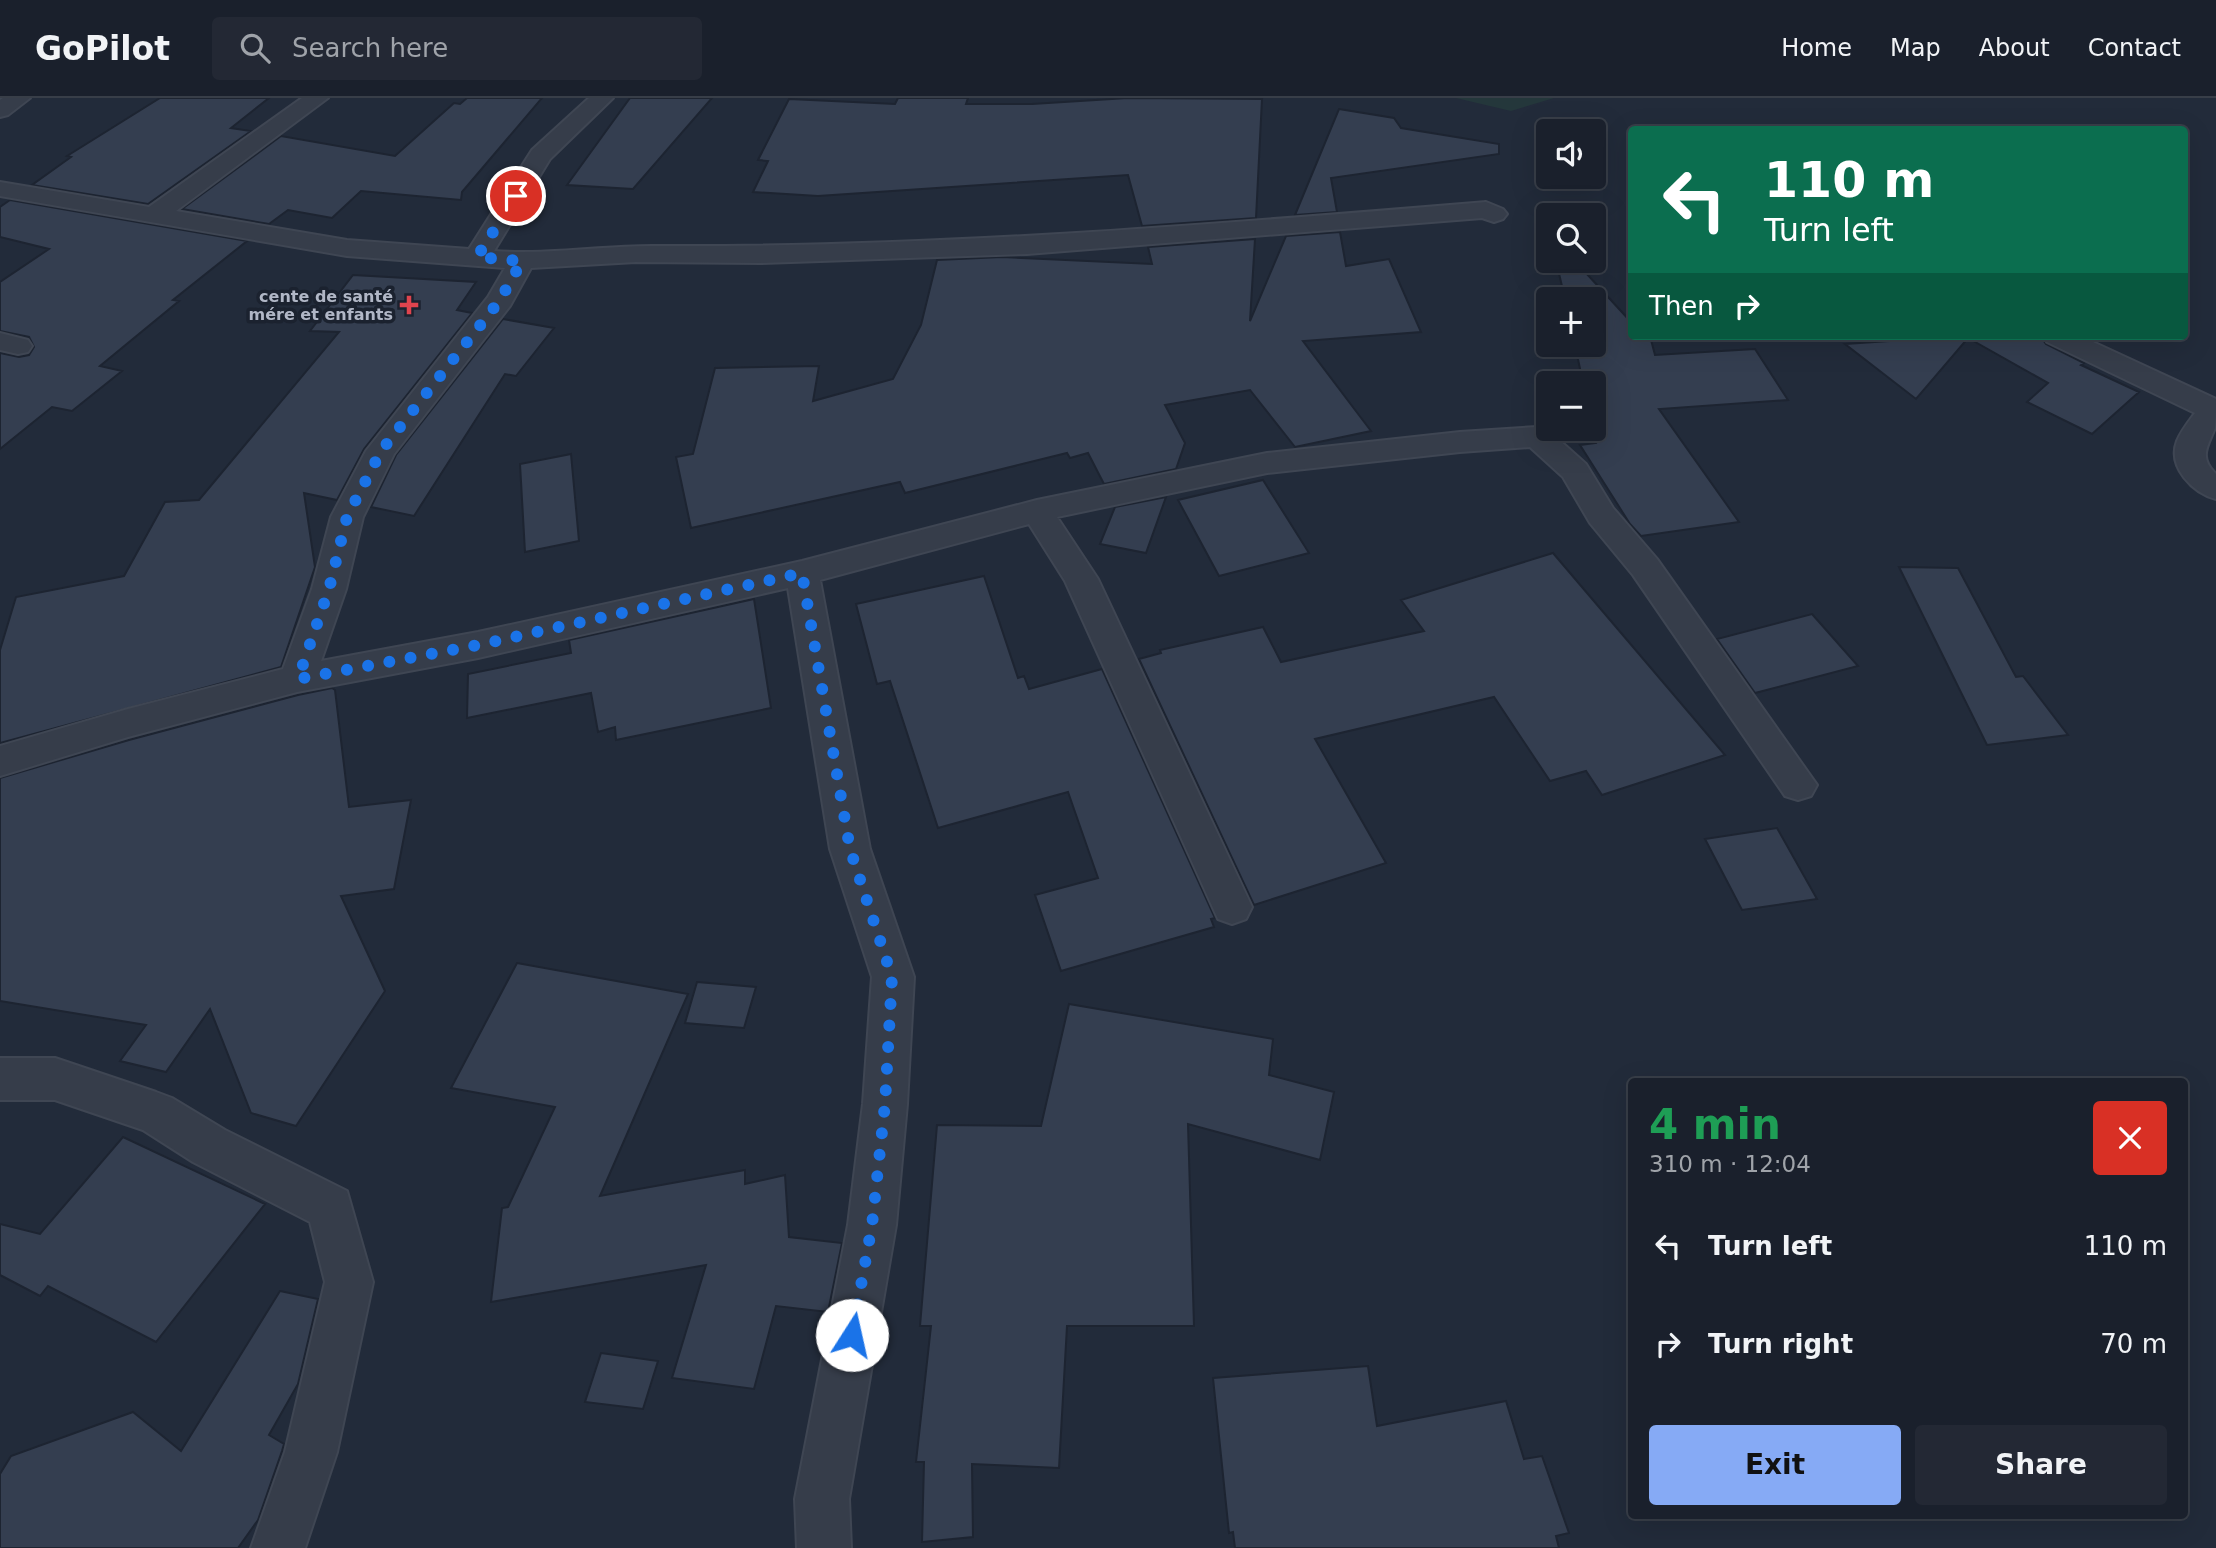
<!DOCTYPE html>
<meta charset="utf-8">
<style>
:root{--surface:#1a202c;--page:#232834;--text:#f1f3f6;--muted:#9fa3a9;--line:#383e48;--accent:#86aaf5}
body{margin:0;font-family:"DejaVu Sans",sans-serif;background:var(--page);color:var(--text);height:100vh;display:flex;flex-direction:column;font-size:26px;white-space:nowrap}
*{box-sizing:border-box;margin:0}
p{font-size:23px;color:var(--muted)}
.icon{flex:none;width:38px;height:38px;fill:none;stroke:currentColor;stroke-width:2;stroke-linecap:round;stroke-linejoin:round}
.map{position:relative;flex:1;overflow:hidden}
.side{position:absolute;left:1628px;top:980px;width:560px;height:441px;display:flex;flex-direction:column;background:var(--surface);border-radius:7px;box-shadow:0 7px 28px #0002,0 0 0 2px var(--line)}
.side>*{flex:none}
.guide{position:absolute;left:1628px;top:28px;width:560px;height:214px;border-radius:7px;box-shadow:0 7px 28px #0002,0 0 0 2px var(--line);background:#0b6e4f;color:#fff;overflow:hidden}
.fabs{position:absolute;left:1536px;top:21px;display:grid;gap:14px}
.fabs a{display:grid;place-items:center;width:70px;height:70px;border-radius:7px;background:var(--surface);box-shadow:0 7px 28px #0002,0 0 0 2px var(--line);font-size:35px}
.pin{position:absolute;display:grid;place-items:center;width:60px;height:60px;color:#fff;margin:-30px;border:4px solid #fff;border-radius:50%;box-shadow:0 2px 7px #0007}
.me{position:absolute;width:77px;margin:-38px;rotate:10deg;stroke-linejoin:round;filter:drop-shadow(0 0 5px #0008)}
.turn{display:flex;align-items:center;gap:24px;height:147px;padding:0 21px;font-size:32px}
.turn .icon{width:91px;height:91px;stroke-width:2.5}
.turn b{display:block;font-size:49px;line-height:60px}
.then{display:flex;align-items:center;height:66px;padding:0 21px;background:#0003;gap:14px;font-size:26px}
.round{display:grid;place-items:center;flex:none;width:74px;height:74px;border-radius:7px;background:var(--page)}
.head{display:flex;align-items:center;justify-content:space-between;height:119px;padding:0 21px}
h1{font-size:42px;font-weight:700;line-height:52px;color:#1e9e55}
.action{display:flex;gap:14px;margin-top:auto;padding:14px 21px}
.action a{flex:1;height:80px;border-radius:7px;background:var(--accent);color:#111;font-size:28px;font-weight:700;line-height:80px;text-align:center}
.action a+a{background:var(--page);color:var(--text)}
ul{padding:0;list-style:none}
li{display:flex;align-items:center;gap:21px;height:98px;padding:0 21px}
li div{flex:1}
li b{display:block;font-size:26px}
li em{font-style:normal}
header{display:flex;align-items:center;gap:42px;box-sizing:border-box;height:98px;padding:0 35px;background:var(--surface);border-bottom:2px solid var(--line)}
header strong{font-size:33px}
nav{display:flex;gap:38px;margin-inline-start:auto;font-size:24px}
.search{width:490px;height:63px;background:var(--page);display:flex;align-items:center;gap:18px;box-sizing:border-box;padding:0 24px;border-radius:7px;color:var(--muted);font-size:26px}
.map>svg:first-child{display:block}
.green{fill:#24373b}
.building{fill:#343e50;stroke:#1d2431;stroke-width:2}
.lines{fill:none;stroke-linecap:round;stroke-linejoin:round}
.street-casing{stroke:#3f4653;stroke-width:4}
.street{fill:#363d4a;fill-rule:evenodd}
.route{stroke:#1a73e8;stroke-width:12;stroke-dasharray:0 21.6}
.health-dot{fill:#e0444e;stroke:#1b222f;stroke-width:2.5}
.labels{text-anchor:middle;stroke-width:7;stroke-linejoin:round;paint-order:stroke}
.far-poi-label{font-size:16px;font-weight:bold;fill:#b1b7c6;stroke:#1b222f;text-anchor:end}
</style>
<header>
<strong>GoPilot</strong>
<div class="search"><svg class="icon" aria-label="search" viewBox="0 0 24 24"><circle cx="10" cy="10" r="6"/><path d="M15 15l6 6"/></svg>Search here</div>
<nav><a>Home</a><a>Map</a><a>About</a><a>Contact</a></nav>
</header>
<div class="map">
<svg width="2216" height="1450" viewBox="0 0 2216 1450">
<rect width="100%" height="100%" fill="#222b3a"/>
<path class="green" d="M1456 0H1554L1511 13Z"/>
<path class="building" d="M160 0H269L231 30 251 33 148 106 32 87 71 59 67 58Z
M467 0H542L462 94 461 102 361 93 332 120 288 112 269 126 182 111 281 38 395 58 454 5 460 6Z
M630 0H712L633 91 567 87Z
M898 0H968L966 6H1032L1128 0 1262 1 1256 120 1142 128 1128 77 818 98 753 94 768 63 758 62 789 1 895 6Z
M1339 11 1394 20 1401 30 1499 46V56L1331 80 1337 114 1295 117Z
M10 102 247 143 173 202 179 203 100 268 122 273 72 313 52 309 0 351V255L19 259 29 257 34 249 29 239 0 233V184L49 151 0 139V109Z
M1340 134 1346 168 1389 161 1421 234 1303 243 1371 333 1295 349 1250 292 1165 307 1185 345 1176 371 1104 386 1088 355 1070 360 1067 355 905 395 900 384 691 430 676 359 693 356 715 270 819 268 813 303 893 281 921 227 937 162 1002 159 1152 166 1148 149 1255 141 1250 223 1286 138Z
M1556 163H1575L1631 224V238H1650L1655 257 1755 251 1788 302 1659 311 1739 424 1641 438 1630 426 1580 347 1596 345 1593 331 1594 285H1583L1575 247H1594V201H1565Z
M353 177 476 184 457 212 472 215 364 351 337 402 304 395 315 469 281 569 0 645V552L16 499 124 478 165 404 199 402 339 234 310 233Z
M503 221 554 230 516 278 505 276 414 418 371 409 396 357Z
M1964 238H2040L2046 246 2084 265 2081 267 2139 294 2092 336 2027 304 2048 285 1968 240 1916 301 1845 246Z
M571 356 579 443 525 454 520 366Z
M1263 382 1309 455 1219 478 1178 402Z
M1166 399 1146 455 1100 446 1115 409Z
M1553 455 1725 657 1602 697 1586 673 1550 683 1494 599 1315 641 1386 765 1254 807 1139 561 1161 555 1160 552 1263 529 1281 564 1424 533 1401 502Z
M1899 469 1958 470 2016 579 2023 578 2068 637 1987 647Z
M984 478 1018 580 1024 578 1029 591 1102 571 1215 820 1211 821 1214 829 1061 873 1035 797 1098 780 1068 694 938 730 890 583 877 586 856 506Z
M754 501 771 610 616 642 615 629 598 634 591 595 467 620 468 576 571 555 569 542Z
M1812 516 1858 568 1755 595 1717 541Z
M332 590 335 592 349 709 411 702 394 791 341 798 385 893 296 1028 251 1015 210 911 166 974 120 963 146 927 0 903V680L129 642 298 597Z
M1777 730 1817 801 1742 812 1705 741Z
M517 865 688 896 600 1098 745 1072V1086L785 1077 789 1139 842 1145 828 1214 776 1208 754 1291 672 1280 706 1167 491 1204 502 1110 508 1109 555 1009 451 990Z
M697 884 756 889 744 930 685 925Z
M1069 906 1273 941 1269 977 1334 994 1320 1062 1188 1026 1194 1228H1067L1059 1370 972 1366 973 1439 922 1444 924 1364H916L931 1228H920L937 1027 1041 1028Z
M123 1039 265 1106 156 1244 48 1188 40 1198 0 1177V1126L40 1136Z
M280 1193 318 1201 298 1286 269 1337 284 1346 282 1353 258 1422 238 1450H0V1376L11 1358 133 1314 181 1353Z
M601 1255 658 1263 643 1311 585 1304Z
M1368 1268 1377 1328 1506 1303 1524 1361 1542 1358 1569 1435 1556 1438 1559 1450H1235L1233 1434 1229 1435 1213 1280Z"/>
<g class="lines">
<g class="street-casing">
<path id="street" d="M3 0H30L8 17 0 19V2Z
M302 0H328L176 113 347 142 469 151 532 52 589 0H613L550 61 494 153C547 157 599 148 652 148 931 150 1208 127 1486 104L1503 111 1507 116 1503 121 1494 124 1482 120 1027 156 761 165 636 164 531 170 510 208 394 356 363 419 346 491 321 563 478 534 802 463 1037 402 1267 355 1460 334 1537 329 1548 332 1586 366 1613 410 1657 461 1817 687 1811 698 1798 702 1785 698 1633 477 1590 425 1563 379 1530 349 1460 354 1267 375 1057 419 1098 481 1252 809 1246 821 1232 826 1218 821 1065 483 1029 426 820 482 870 751 914 879 907 1006 896 1127 849 1401 851 1450H797L795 1401 848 1127 863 1006 872 879 830 751 788 490 478 560 297 594 128 639 0 678V648L128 611 283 571 312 491 331 419 366 353 488 199 505 170 347 158 0 98V84L149 109Z
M0 235 28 242 32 248 28 254 18 256 0 252Z
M2043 238H2080L2216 301C2216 309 2216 322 2215 330 2208 348 2198 359 2216 376V401C2193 395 2167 369 2177 343 2181 333 2189 323 2195 315L2047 244Z
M0 960H55L156 994 172 1000 225 1032 347 1093 373 1184 337 1354 305 1450H251L285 1354 325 1184 310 1124 193 1064 143 1032 55 1002H0Z"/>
</g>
<use href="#street" class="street"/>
</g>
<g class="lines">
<path class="route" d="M516 98 477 159 522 163 500 202 381 353 347 419 329 491 298 581 478 547 802 475 850 751 892 879 885 1006 872 1127 852 1237"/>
</g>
<path class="health-dot" d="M405.5 196.5h7v7h7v7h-7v7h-7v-7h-7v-7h7z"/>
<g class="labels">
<g class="far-poi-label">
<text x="393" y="204">cente de santé<tspan x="393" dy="18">mére et enfants</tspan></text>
</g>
</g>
</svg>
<div class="fabs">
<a><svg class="icon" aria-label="sound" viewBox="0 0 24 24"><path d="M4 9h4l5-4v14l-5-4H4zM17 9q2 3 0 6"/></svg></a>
<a><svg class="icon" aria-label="search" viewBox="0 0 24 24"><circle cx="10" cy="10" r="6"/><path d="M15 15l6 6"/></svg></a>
<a>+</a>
<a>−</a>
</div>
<div class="pin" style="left:516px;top:98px;background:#d93025"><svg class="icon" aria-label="arrive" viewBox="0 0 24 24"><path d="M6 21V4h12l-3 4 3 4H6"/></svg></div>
<svg class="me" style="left:852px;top:1237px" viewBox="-20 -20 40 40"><circle r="19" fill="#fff"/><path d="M0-13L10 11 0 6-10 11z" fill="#1a73e8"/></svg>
<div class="guide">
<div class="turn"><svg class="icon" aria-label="left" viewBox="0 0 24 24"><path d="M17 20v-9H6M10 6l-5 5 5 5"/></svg><div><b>110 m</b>Turn left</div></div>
<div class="then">Then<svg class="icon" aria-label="right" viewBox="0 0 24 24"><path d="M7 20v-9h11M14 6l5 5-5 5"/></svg></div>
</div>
<section class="side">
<div class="head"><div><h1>4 min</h1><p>310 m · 12:04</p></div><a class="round" style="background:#d93025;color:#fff"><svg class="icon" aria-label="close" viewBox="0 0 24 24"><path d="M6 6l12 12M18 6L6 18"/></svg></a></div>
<ul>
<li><svg class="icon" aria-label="left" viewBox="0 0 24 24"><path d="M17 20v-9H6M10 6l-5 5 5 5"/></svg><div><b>Turn left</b></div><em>110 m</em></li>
<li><svg class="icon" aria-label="right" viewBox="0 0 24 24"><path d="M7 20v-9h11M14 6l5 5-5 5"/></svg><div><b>Turn right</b></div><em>70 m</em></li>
</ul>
<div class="action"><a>Exit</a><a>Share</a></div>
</section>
</div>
